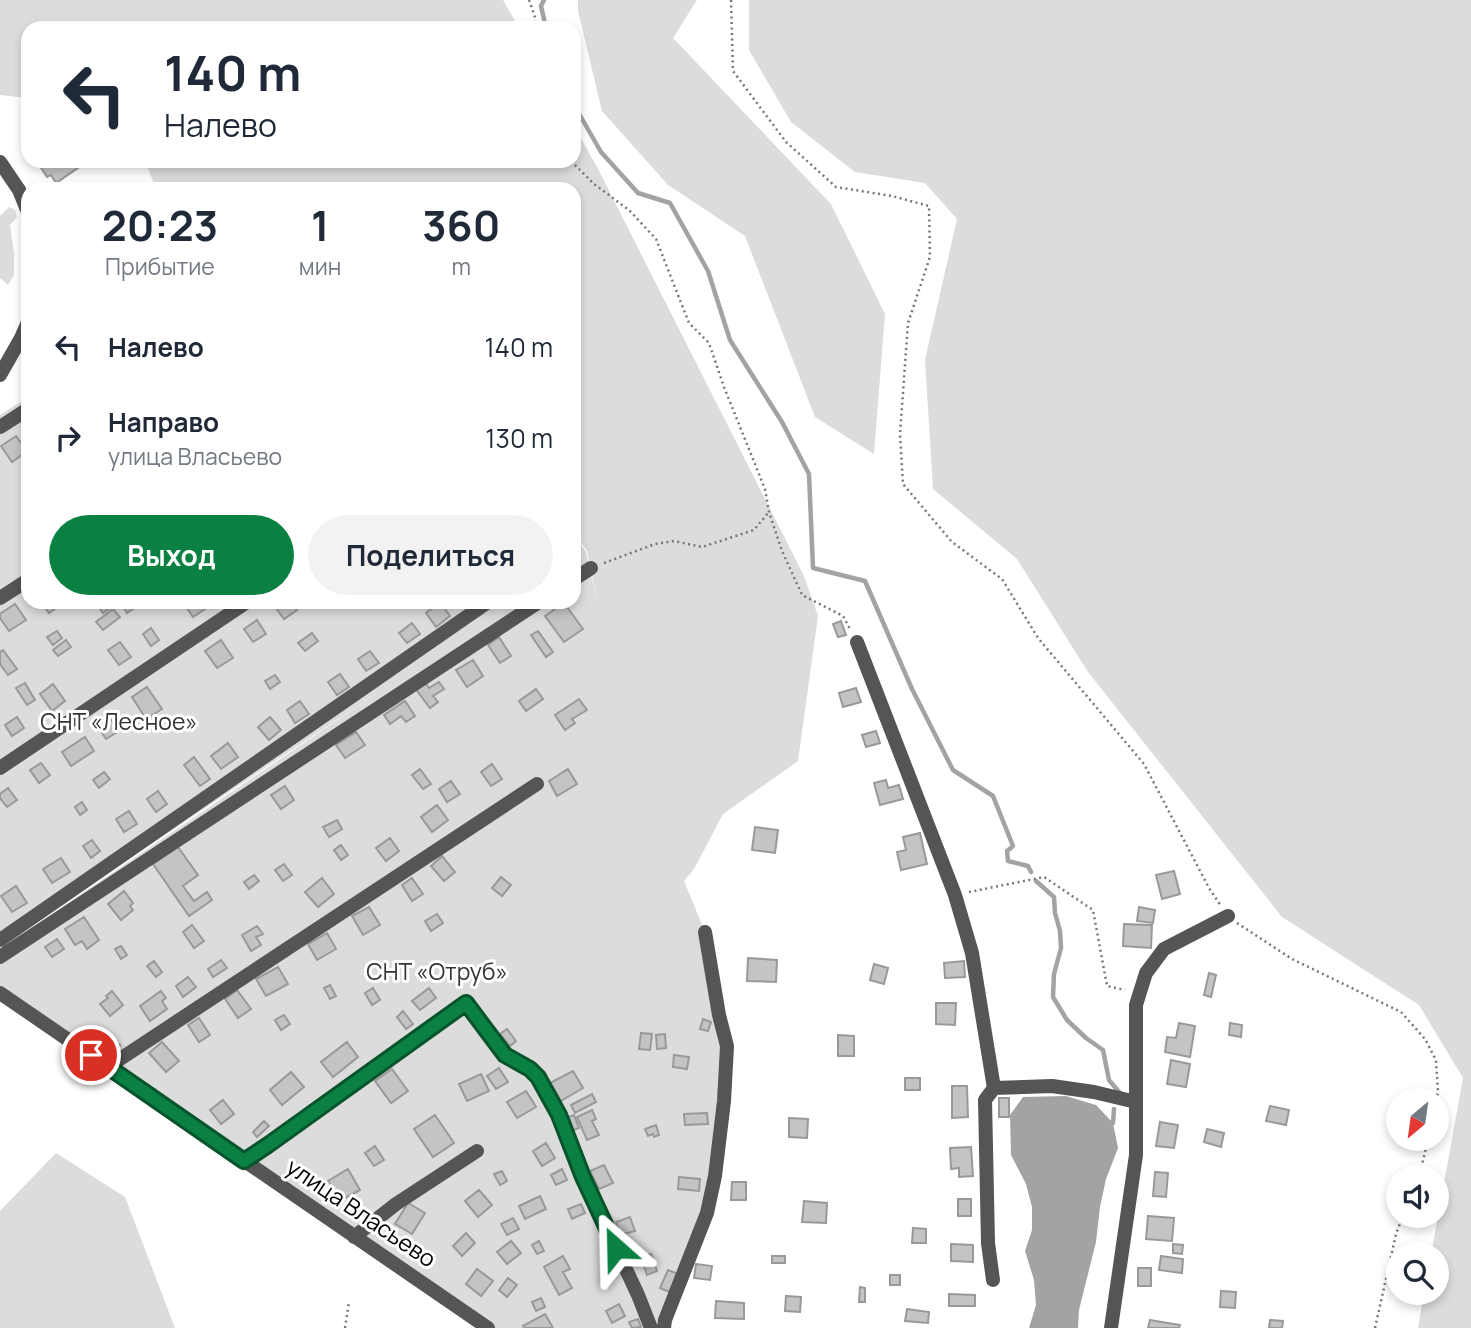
<!DOCTYPE html>
<html lang="ru">
<meta charset="utf-8">
<style>
:root{--surface:#fff;--page:#f2f2f3;--text:#1f2937;--muted:#747a83;--accent:#0b8043}
body{margin:0;font-family:Manrope,sans-serif;background:var(--page);color:var(--text);height:100vh;display:flex;flex-direction:column;font-size:26px;white-space:nowrap}
*{box-sizing:border-box;margin:0}
p{font-size:23px;color:var(--muted)}
.icon{flex:none;width:38px;height:38px;fill:none;stroke:currentColor;stroke-width:2;stroke-linecap:round;stroke-linejoin:round}
.map{position:relative;flex:1;overflow:hidden}
.panel{position:absolute;left:21px;top:182px;width:560px;height:427px;display:flex;flex-direction:column;background:var(--surface);border-radius:21px;box-shadow:0 4px 10px #0003}
.panel>*{flex:none}
.banner{position:absolute;left:21px;top:21px;width:560px;height:147px;border-radius:21px;box-shadow:0 4px 10px #0003;background:#fff;color:var(--text);overflow:hidden}
.needle{width:46px;rotate:209deg}
.tools{position:absolute;left:1386px;top:1088px;display:grid;gap:14px}
.tools a{display:grid;place-items:center;width:63px;height:63px;border-radius:50%;background:var(--surface);box-shadow:0 4px 10px #0003;font-size:35px}
.pin{position:absolute;display:grid;place-items:center;width:60px;height:60px;color:#fff;margin:-30px;border:4px solid #fff;border-radius:50%;box-shadow:0 2px 7px #0007}
.me{position:absolute;width:77px;margin:-38px;rotate:335deg;stroke-linejoin:round;filter:drop-shadow(0 0 5px #0008)}
.turn{display:flex;align-items:center;gap:24px;height:147px;padding:0 28px;font-size:32px}
.turn .icon{width:91px;height:91px;stroke-width:2.5}
.turn b{display:block;font-size:49px;line-height:60px}
.eta{display:flex;justify-content:space-evenly;align-items:center;height:119px;text-align:center}
.eta b{font-size:42px;font-weight:700;line-height:49px}
.action{display:flex;gap:14px;margin-top:auto;padding:14px 28px}
.action a{flex:1;height:80px;border-radius:42px;background:var(--accent);color:#fff;font-size:28px;font-weight:700;line-height:80px;text-align:center}
.action a+a{background:var(--page);color:var(--text)}
ul{padding:0;list-style:none}
li{display:flex;align-items:center;gap:21px;height:91px;padding:0 28px}
li div{flex:1}
li b{display:block;font-size:26px}
li em{font-style:normal}
.map>svg:first-child{display:block}
.green{fill:#dcdcdc}
.water{fill:#a3a3a3}
.lines{fill:none;stroke-linecap:round;stroke-linejoin:round}
.stream{stroke:#a3a3a3;stroke-width:4.5}
.building{fill:#c4c4c4;stroke:#999;stroke-width:2}
.path{stroke:#777;stroke-width:2.5;stroke-dasharray:2 3.5;stroke-linecap:butt}
.minor{stroke:#555;stroke-width:14}
.route-casing{stroke:#07532c;stroke-width:18}
.route{stroke:#0b8043;stroke-width:12}
.labels{text-anchor:middle;stroke-width:6;stroke-linejoin:round;paint-order:stroke}
.park-label{font-size:23px;fill:#333;stroke:#fff}
.street-label{font-size:23px;fill:#000;stroke:#fff}
</style>
<div class="map">
<svg width="1471" height="1328" viewBox="0 0 1471 1328">
<rect width="100%" height="100%" fill="#fff"/>
<path class="green" d="M0 0H503L519 28H28V98L0 95Z
M578 0H697L673 38 831 204 885 314 874 454 815 417 745 236 668 185 602 111 578 11Z
M749 0H1471V1328H1418L1424 1293H1437V1255H1431L1463 1078 1419 1005 1282 917 1088 672 1017 559 933 489 925 360 957 219 925 183 855 172 791 122 749 50Z
M574 126 597 167 804 576 818 616 798 761 723 814 694 869 684 881 705 932 727 1046 715 1176 667 1328H488L0 992V949L392 683 0 945V415L28 397V602H574V535L586 552 598 604 587 551 574 532V189H156L145 161H574Z
M9 207 15 210 17 217 10 225 14 253V275L8 285 0 278V216Z
M56 1153 125 1197 175 1328H0V1211Z"/>
<path class="water" d="M1066 1096 1096 1105 1113 1123 1118 1148 1106 1179 1100 1207 1096 1242 1079 1310 1078 1328H1029L1036 1305 1034 1280 1025 1251 1032 1230V1207L1026 1184 1011 1155 1010 1115 1023 1097Z"/>
<g class="lines">
<path class="stream" d="M544 0 541 6 546 28
M574 105 601 152 638 193 670 203 708 271 730 340 782 422 809 474 813 568 865 581 912 689 953 770 993 796 1013 846 1007 851 1008 861 1028 866 1031 872
M1036 881 1054 897 1055 913 1060 931 1061 948 1054 974 1053 997 1067 1020 1086 1038 1103 1050 1109 1080 1120 1093
M1113 1123 1114 1109"/>
</g>
<path class="building" d="M41 161H83L85 163 56 183 51 175 47 177 38 163Z
M16 436 27 451 12 462 1 446Z
M41 602H58L60 605 49 613Z
M103 602H112L114 605 103 613 98 606Z
M125 602H139L140 604 127 613 122 605Z
M189 602H201L205 609 193 617 185 605Z
M284 602H291L297 610 284 619 276 608Z
M440 602 450 616 436 627 426 613Z
M564 603 583 629 564 642 545 616Z
M15 604 26 620 9 631 0 618V614Z
M113 609 120 617 103 630 96 622Z
M257 620 266 634 253 642 244 629Z
M841 621 846 635 838 637 833 624Z
M412 623 420 634 407 643 399 633Z
M151 628 159 640 151 646 143 634Z
M57 631 62 638 53 645 47 637Z
M538 631 553 652 546 657 531 635Z
M312 633 318 641 305 651 298 643Z
M499 637 511 656 500 663 488 645Z
M66 640 71 647 58 656 53 650Z
M221 640 233 658 217 668 205 651Z
M120 642 131 657 119 665 108 650Z
M3 650 17 669 8 675 0 664V652Z
M370 651 379 663 366 671 358 659Z
M473 660 483 676 467 687 456 670Z
M340 674 349 687 337 695 328 682Z
M275 675 280 682 270 689 265 681Z
M424 681 429 688 439 682 444 689 433 696 438 702 430 708 415 688Z
M25 683 35 700 27 705 16 688Z
M53 684 65 701 52 711 40 694Z
M147 687 162 709 146 719 132 697Z
M856 688 861 702 843 707 839 693Z
M536 689 543 699 526 711 519 701Z
M579 699 587 710 572 719 575 723 565 730 555 715Z
M300 701 309 714 295 723 287 710Z
M405 701 415 716 406 722 401 716 390 724 384 715Z
M17 717 24 728 12 736 5 725Z
M109 717 119 731 106 739 97 725Z
M270 717 281 730 269 740 258 727Z
M876 731 880 743 866 747 862 735Z
M356 732 365 745 345 758 336 745Z
M85 737 94 751 71 766 62 752Z
M228 743 238 757 221 769 211 756Z
M194 757 210 779 200 786 184 765Z
M41 763 50 775 39 783 30 770Z
M492 764 502 779 491 786 481 772Z
M420 769 431 784 423 789 412 775Z
M568 769 577 784 557 796 549 781Z
M104 772 110 779 99 788 93 780Z
M886 780 888 788 899 785 903 799 880 805 874 783Z
M451 781 460 794 447 802 439 789Z
M285 786 294 800 281 809 271 795Z
M8 788 17 800 7 807 0 798V794Z
M158 791 167 804 156 812 147 799Z
M82 802 87 810 80 815 75 807Z
M437 805 448 820 432 832 421 817Z
M129 811 137 824 124 832 116 819Z
M337 820 342 829 329 837 323 827Z
M755 827 778 830 775 853 752 850Z
M920 833 927 864 901 870 897 852 906 850 903 837Z
M390 838 399 851 386 861 376 848Z
M92 840 100 851 91 858 83 846Z
M341 845 348 855 341 860 334 850Z
M178 847 198 875 183 886 194 901 207 892 212 900 189 916 153 864Z
M442 856 455 872 444 881 431 866Z
M61 858 70 872 52 883 43 869Z
M284 864 292 875 283 881 275 870Z
M1174 871 1180 894 1162 899 1156 875Z
M254 875 259 881 249 889 244 882Z
M501 877 511 885 502 896 492 888Z
M322 878 334 894 318 907 305 892Z
M412 878 423 894 412 901 402 885Z
M16 886 27 903 12 912 1 896Z
M124 891 133 903 130 906 133 910 121 920 108 904Z
M369 907 380 925 363 935 352 916Z
M1139 907 1155 910 1153 923 1137 921Z
M437 914 443 923 431 931 425 921Z
M84 917 99 940 87 949 82 941 75 945 65 929Z
M1124 924 1152 925 1151 948 1123 946Z
M192 925 204 941 194 948 183 932Z
M257 926 263 934 256 937 261 945 251 951 242 935Z
M327 933 336 949 317 960 308 944Z
M57 939 64 949 52 957 45 947Z
M121 946 127 955 121 959 115 949Z
M748 958 777 960 776 982 747 981Z
M221 960 227 968 213 977 208 969Z
M154 961 162 972 156 977 147 966Z
M964 961 965 977 945 978 944 963Z
M874 964 888 968 884 984 870 980Z
M278 967 288 984 266 996 256 979Z
M1209 973 1216 975 1211 997 1204 995Z
M188 977 196 987 183 997 176 986Z
M330 985 336 996 330 999 324 988Z
M373 988 380 1000 372 1005 365 993Z
M429 988 436 998 420 1010 412 1001Z
M237 990 251 1009 238 1018 225 999Z
M112 991 123 1005 110 1016 100 1004 108 998 106 996Z
M161 991 166 998 162 1001 167 1009 150 1021 140 1006Z
M936 1003H956L955 1025 936 1024Z
M403 1011 413 1024 406 1029 397 1017Z
M284 1015 290 1024 281 1030 275 1020Z
M199 1018 210 1035 199 1042 188 1025Z
M703 1019 711 1022 708 1031 700 1029Z
M1179 1023 1195 1026 1190 1057 1165 1052 1167 1037 1176 1038Z
M1230 1023 1242 1025 1241 1037 1229 1035Z
M507 1029 516 1041 510 1046 500 1034Z
M641 1033 652 1034 650 1050 639 1049Z
M665 1034 666 1048 657 1049 656 1035Z
M838 1035 854 1036V1056H838Z
M111 1039 120 1045 116 1052 107 1046Z
M162 1042 179 1061 166 1072 149 1053Z
M347 1042 358 1057 333 1077 321 1062Z
M674 1055 689 1057 687 1069 673 1067Z
M1171 1060 1190 1064 1186 1087 1167 1084Z
M499 1068 508 1082 496 1089 487 1076Z
M392 1069 408 1091 391 1103 375 1081Z
M573 1071 583 1088 561 1101 550 1083Z
M291 1072 304 1087 282 1105 270 1090Z
M481 1074 489 1091 467 1101 459 1084Z
M905 1078H920V1090H905Z
M952 1086H967L968 1117 952 1118Z
M526 1091 536 1107 517 1118 507 1102Z
M592 1094 596 1102 575 1113 571 1105Z
M999 1098H1009V1117H999Z
M223 1100 234 1114 221 1124 210 1110Z
M1270 1106 1289 1110 1286 1125 1266 1121Z
M592 1110 596 1119 592 1121 599 1135 587 1140 577 1117Z
M707 1113 708 1124 685 1125 684 1114Z
M435 1115 454 1143 433 1157 414 1129Z
M574 1115 579 1128 571 1131 566 1118Z
M789 1118 808 1119 807 1138 789 1137Z
M264 1121 269 1126 257 1137 253 1132Z
M1160 1122 1178 1125 1174 1148 1156 1146Z
M656 1125 659 1135 654 1137 653 1134 648 1136 645 1129Z
M1207 1129 1224 1133 1221 1147 1204 1142Z
M546 1143 555 1158 542 1166 533 1151Z
M375 1146 384 1160 374 1166 365 1153Z
M971 1147 973 1176 959 1177V1168L951 1169 950 1148Z
M604 1165 613 1183 599 1189 590 1171Z
M348 1169 360 1190 340 1201 328 1181Z
M562 1169 567 1180 556 1185 551 1175Z
M502 1171 507 1181 500 1185 494 1174Z
M1155 1172 1168 1173 1166 1197 1153 1196Z
M679 1177 700 1179 699 1191 678 1189Z
M732 1182H746V1200H731Z
M479 1190 492 1205 478 1217 465 1201Z
M540 1196 546 1209 525 1219 519 1206Z
M958 1199H971V1216H958Z
M804 1201 827 1203 826 1223 802 1222Z
M408 1203 425 1213 412 1234 395 1224Z
M581 1204 585 1213 572 1219 568 1209Z
M1148 1216 1174 1218 1172 1241 1146 1239Z
M630 1217 635 1231 620 1235 616 1222Z
M513 1218 519 1229 507 1235 501 1224Z
M913 1228 926 1229V1243H912Z
M466 1233 475 1243 462 1256 453 1246Z
M511 1241 521 1253 507 1264 497 1252Z
M539 1241 544 1251 537 1254 532 1245Z
M951 1244 973 1245V1262L951 1261Z
M1173 1244 1183 1245 1182 1254 1173 1253Z
M651 1254 657 1271 647 1275 641 1257Z
M563 1256 570 1269 563 1272 572 1288 559 1295 544 1267Z
M772 1256H785V1263H772Z
M1161 1256 1183 1259 1182 1273 1159 1270Z
M696 1264 712 1266 710 1280 694 1278Z
M1138 1268H1151V1286H1138Z
M477 1269 493 1281 481 1296 466 1284Z
M668 1270 678 1274 669 1292 660 1288Z
M890 1275H900V1285H890Z
M508 1278 517 1285 507 1297 499 1290Z
M860 1287 865 1288V1302H859Z
M1221 1291 1236 1292 1235 1308 1220 1307Z
M949 1294 975 1295V1306H949Z
M786 1296 801 1297 800 1312 785 1311Z
M541 1298 545 1307 536 1311 532 1302Z
M716 1301 744 1303V1319L715 1318Z
M619 1304 625 1316 612 1323 606 1311Z
M907 1309 929 1312 928 1323 905 1321Z
M545 1314 553 1328H524L523 1326Z
M638 1319 641 1327 632 1328 629 1322Z
M1150 1320 1180 1325 1179 1328H1148Z
M1270 1320 1283 1321 1282 1328H1269Z"/>
<g class="lines">
<path class="path" d="M529 0 536 20 535 28
M731 0 733 71 786 142 836 187 892 196 929 206 930 257 908 323 900 434 903 484 952 542 1002 579 1038 638 1144 764 1209 888 1221 906
M571 161 594 184 629 210 656 239 689 323 709 343 724 387 765 489 769 512 782 551 802 595 843 616 850 629
M604 563 655 544 674 541 702 547 754 530 768 513
M969 892 1044 877 1093 910 1107 986 1125 990
M1237 923 1292 959 1401 1012 1425 1039 1436 1060 1438 1092 1436 1101
M1417 1178 1422 1165 1428 1139
M345 1328 349 1302
M1375 1328 1396 1234 1403 1216"/>
<path class="minor" d="M0 162 19 190 28 212
M0 375 21 338 28 322
M0 427 28 409
M574 579 591 568
M0 598 28 580
M857 642 955 895 972 953 994 1088
M0 768 247 602
M0 940 488 602
M0 957 539 602
M0 993 488 1328
M108 1067 537 784
M244 1161 269 1145 466 1003 505 1055 530 1070 538 1077 559 1115 583 1177 638 1295 651 1328
M354 1237 396 1204 477 1151
M993 1280 988 1243 985 1100 994 1088 1052 1086 1094 1092 1136 1102
M664 1328 665 1320 707 1213 715 1176 724 1101 727 1046 719 1015 705 932
M1111 1328 1136 1155V1005L1146 973 1164 949 1228 916"/>
</g>
<g class="lines">
<g class="route-casing">
<path id="route" d="M91 1055 244 1161 268 1145 466 1003 505 1055 530 1069 538 1077 559 1115 583 1177 616 1248"/>
</g>
<use href="#route" class="route"/>
</g>
<g class="labels">
<g class="park-label">
<text x="119" y="730">СНТ «Лесное»</text>
<text x="437" y="980">СНТ «Отруб»</text>
</g>
<g class="street-label">
<text transform="translate(361 1213) rotate(34)" y="8">улица Власьево</text>
</g>
</g>
</svg>
<div class="tools">
<a><svg class="needle" viewBox="-14 -14 28 28"><path d="M0-13l5 13h-10z" fill="#e53935"/><path d="M0 13l5-13h-10z" fill="#747a83"/></svg></a>
<a><svg class="icon" aria-label="sound" viewBox="0 0 24 24"><path d="M4 9h4l5-4v14l-5-4H4zM17 9q2 3 0 6"/></svg></a>
<a><svg class="icon" aria-label="search" viewBox="0 0 24 24"><circle cx="10" cy="10" r="6"/><path d="M15 15l6 6"/></svg></a>
</div>
<div class="pin" style="left:91px;top:1055px;background:#d93025"><svg class="icon" aria-label="arrive" viewBox="0 0 24 24"><path d="M6 21V4h12l-3 4 3 4H6"/></svg></div>
<svg class="me" style="left:616px;top:1248px" viewBox="-20 -20 40 40"><path d="M0-17L14 15 0 8-14 15z" fill="#0b8043" stroke="#fff" stroke-width="4"/></svg>
<div class="banner">
<div class="turn"><svg class="icon" aria-label="left" viewBox="0 0 24 24"><path d="M17 20v-9H6M10 6l-5 5 5 5"/></svg><div><b>140 m</b>Налево</div></div>
</div>
<section class="panel">
<div class="eta">
<div><b>20:23</b><p>Прибытие</p></div>
<div><b>1</b><p>мин</p></div>
<div><b>360</b><p>m</p></div>
</div>
<ul>
<li><svg class="icon" aria-label="left" viewBox="0 0 24 24"><path d="M17 20v-9H6M10 6l-5 5 5 5"/></svg><div><b>Налево</b></div><em>140 m</em></li>
<li><svg class="icon" aria-label="right" viewBox="0 0 24 24"><path d="M7 20v-9h11M14 6l5 5-5 5"/></svg><div><b>Направо</b><p>улица Власьево</p></div><em>130 m</em></li>
</ul>
<div class="action"><a>Выход</a><a>Поделиться</a></div>
</section>
</div>
